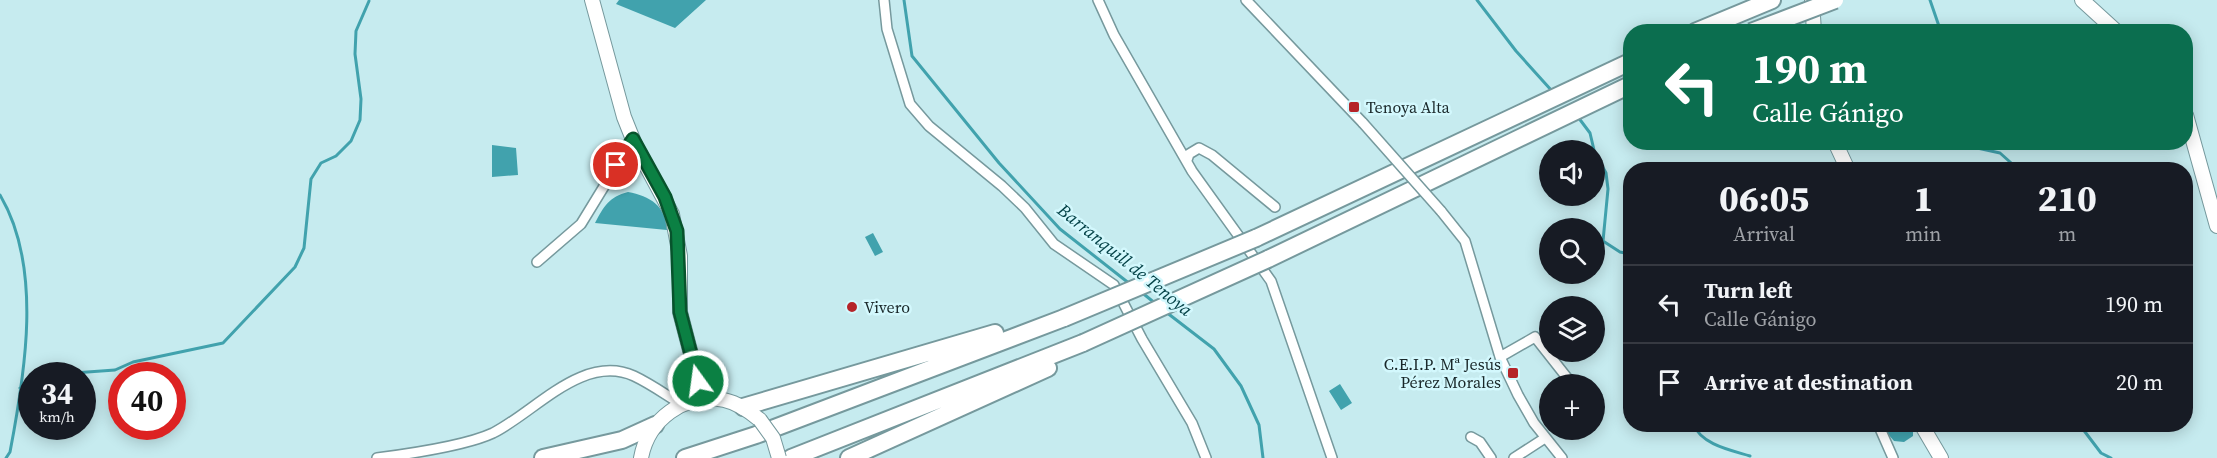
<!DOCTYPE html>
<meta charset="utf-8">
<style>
:root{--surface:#171b24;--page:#242831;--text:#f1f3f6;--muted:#9ea1a6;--line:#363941}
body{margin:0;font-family:"Source Serif 4",serif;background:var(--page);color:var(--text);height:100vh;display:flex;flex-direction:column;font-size:22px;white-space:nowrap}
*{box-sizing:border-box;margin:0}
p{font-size:20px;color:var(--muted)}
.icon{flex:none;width:33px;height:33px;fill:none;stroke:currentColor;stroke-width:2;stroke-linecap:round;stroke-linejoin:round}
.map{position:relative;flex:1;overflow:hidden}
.side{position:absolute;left:1623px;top:162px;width:570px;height:270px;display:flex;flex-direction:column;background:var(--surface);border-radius:24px;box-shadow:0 3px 15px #0003}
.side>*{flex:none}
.top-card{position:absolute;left:1623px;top:24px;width:570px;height:126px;border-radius:24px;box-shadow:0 3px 15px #0003;background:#0b6e4f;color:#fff;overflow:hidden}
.tools{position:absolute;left:1539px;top:140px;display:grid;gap:12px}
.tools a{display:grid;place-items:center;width:66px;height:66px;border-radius:50%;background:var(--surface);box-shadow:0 3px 15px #0003;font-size:30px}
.speed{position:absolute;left:18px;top:362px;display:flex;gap:12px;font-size:30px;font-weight:700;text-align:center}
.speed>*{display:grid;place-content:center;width:78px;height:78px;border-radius:50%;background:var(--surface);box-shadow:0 3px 15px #0003;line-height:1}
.speed small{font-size:15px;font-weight:400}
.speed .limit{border:9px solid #d22;background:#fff;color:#111}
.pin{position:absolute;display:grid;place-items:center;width:51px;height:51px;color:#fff;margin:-26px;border:3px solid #fff;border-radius:50%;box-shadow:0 2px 6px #0007}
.me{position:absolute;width:66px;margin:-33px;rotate:346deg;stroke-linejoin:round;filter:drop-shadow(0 0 4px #0008)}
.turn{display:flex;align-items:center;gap:21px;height:126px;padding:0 30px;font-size:27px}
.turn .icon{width:78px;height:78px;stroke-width:2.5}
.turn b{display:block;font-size:42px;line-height:51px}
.eta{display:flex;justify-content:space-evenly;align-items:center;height:102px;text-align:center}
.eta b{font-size:36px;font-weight:800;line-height:42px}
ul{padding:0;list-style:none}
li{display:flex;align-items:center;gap:18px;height:78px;padding:0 30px;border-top:2px solid var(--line)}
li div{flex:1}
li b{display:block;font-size:22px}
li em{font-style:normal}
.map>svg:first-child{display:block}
.water{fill:#41a2ad}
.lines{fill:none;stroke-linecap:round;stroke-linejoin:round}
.stream{stroke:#41a2ad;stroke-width:3}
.street-casing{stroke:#76999d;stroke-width:12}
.secondary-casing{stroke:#76999d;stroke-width:16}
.highway-casing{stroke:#76999d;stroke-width:20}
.street{stroke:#fff;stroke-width:9}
.secondary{stroke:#fff;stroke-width:14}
.highway{stroke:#fff;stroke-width:16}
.street-bridge-casing{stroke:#76999d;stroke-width:12;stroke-linecap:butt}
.secondary-bridge-casing{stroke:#76999d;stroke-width:16;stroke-linecap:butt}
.highway-bridge-casing{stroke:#76999d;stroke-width:20;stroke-linecap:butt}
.street-bridge{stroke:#fff;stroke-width:9}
.secondary-bridge{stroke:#fff;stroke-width:14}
.highway-bridge{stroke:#fff;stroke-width:16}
.route-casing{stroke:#07532c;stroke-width:15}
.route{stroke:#0b8043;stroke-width:10}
.poi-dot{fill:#b52429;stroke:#d3f8fd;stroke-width:2}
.labels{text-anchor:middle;stroke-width:5;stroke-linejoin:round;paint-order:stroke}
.poi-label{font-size:16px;fill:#192729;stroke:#d3f8fd;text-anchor:start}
.water-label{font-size:18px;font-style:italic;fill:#054348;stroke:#d3f8fd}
</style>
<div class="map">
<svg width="2217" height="458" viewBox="0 0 2217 458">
<rect width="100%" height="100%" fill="#c6ebef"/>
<path class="water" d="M619 0H706L675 28 616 4Z
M492 145 516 148 518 175 492 177Z
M628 192C650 196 666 206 667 230L595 223C604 206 609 197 628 192Z
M873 233 883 252 875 256 865 237Z
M1340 384 1352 403 1341 410 1329 391Z
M1888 425H1913V436L1904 442 1894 441 1887 433Z"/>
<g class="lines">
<path class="stream" d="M904 0 912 56 999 163 1060 229 1130 284
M1477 0 1516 51 1552 91
M1930 0 1941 32
M1578 117 1590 133 1594 150
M1950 142 2000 153 2019 170
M1594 151 1606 173 1608 189 1603 241 1620 252 1630 254
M0 195C43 267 25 374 10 452L6 458
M1140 291 1156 304
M1166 312 1214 349 1241 386 1259 425 1263 458
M46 375 115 370 133 362 223 343 295 267 304 248 311 179 321 163 336 156 351 141 360 120 361 99 355 54 356 31 369 1
M20 388 32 382
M1693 424C1702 445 1730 450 1750 456
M2079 424 2101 453 2111 458"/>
<g class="street-casing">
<path id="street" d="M884 0 887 29 910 104 929 126 1002 186 1025 208 1054 244 1114 285 1142 339 1192 423 1206 458
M1098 0 1114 35 1192 171 1271 281 1332 458
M1246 0 1363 123
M1187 160 1189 154 1199 148 1212 155 1275 207
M1441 211 1465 241 1500 357 1518 395 1534 423 1562 458
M537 262 581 224 633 139
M1500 357 1535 337 1572 384
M1878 424 1893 458
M1471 437 1480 442 1491 458
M377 458C408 454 465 446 493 433 535 412 583 353 634 376 651 384 666 395 681 404
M1514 458 1545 438"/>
</g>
<g class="secondary-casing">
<path id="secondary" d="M592 0 624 117 636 147 672 214 680 256V312L698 381 712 398
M1812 0 1814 32
M2082 0 2117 32
M2186 115 2217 226
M1835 142 1848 170
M1921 424 1941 458
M641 458C648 420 684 392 724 400 738 403 749 411 760 420"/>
</g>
<g class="highway-casing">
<path id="highway" d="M1695 32 1772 0
M1256 238 1630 62
M1268 259 1630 85
M743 407 995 333
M543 458 622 440 655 425
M685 458 756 435 1064 318
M791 458 1083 343
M849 458 1048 368"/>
</g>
<use href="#street" class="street"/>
<use href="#secondary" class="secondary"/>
<use href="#highway" class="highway"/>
<g class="street-bridge-casing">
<path id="street-bridge" d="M1363 123 1441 211"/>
</g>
<g class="secondary-bridge-casing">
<path id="secondary-bridge" d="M760 420 773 438 779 458"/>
</g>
<g class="highway-bridge-casing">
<path id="highway-bridge" d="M1751 32 1835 0
M1064 318 1256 238
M1083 343 1268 259"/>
</g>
<use href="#street-bridge" class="street-bridge"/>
<use href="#secondary-bridge" class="secondary-bridge"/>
<use href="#highway-bridge" class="highway-bridge"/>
</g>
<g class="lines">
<g class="route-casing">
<path id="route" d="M616 165 633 139 665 197 677 231 680 312 698 381"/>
</g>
<use href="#route" class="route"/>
</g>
<g class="poi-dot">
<rect x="1348" y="101" width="12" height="12" rx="3"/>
<circle cx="852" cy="307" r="6"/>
<rect x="1507" y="367" width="12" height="12" rx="3"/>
</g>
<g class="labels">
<g class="poi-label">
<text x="1366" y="113">Tenoya Alta</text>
<text x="864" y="313">Vivero</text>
<text x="1501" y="370" text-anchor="end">C.E.I.P. Mª Jesús<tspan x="1501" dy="18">Pérez Morales</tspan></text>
</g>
<g class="water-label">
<text transform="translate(1125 260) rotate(39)" y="6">Barranquill de Tenoya</text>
</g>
</g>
</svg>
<div class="tools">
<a><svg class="icon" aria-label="sound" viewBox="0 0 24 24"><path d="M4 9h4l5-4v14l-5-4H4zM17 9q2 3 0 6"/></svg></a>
<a><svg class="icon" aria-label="search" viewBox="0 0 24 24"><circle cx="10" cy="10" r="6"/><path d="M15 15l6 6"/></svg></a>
<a><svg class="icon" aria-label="layers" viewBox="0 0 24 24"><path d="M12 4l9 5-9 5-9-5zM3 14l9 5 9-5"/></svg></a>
<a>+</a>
</div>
<div class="speed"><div>34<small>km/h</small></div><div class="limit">40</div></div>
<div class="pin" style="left:616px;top:165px;background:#d93025"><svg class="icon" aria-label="arrive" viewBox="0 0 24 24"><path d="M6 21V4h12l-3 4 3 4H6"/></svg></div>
<svg class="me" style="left:698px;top:381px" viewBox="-20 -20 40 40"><circle r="17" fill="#0b8043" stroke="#fff" stroke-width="3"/><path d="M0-11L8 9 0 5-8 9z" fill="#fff"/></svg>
<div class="top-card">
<div class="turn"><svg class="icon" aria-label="left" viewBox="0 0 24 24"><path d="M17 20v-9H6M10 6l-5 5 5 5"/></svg><div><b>190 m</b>Calle Gánigo</div></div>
</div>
<section class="side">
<div class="eta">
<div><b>06:05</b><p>Arrival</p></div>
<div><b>1</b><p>min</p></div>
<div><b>210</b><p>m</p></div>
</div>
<ul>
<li><svg class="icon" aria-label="left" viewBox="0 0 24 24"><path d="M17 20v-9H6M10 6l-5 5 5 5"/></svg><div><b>Turn left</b><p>Calle Gánigo</p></div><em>190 m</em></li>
<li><svg class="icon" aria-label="arrive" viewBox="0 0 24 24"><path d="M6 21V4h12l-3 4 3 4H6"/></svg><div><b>Arrive at destination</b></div><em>20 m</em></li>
</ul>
</section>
</div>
